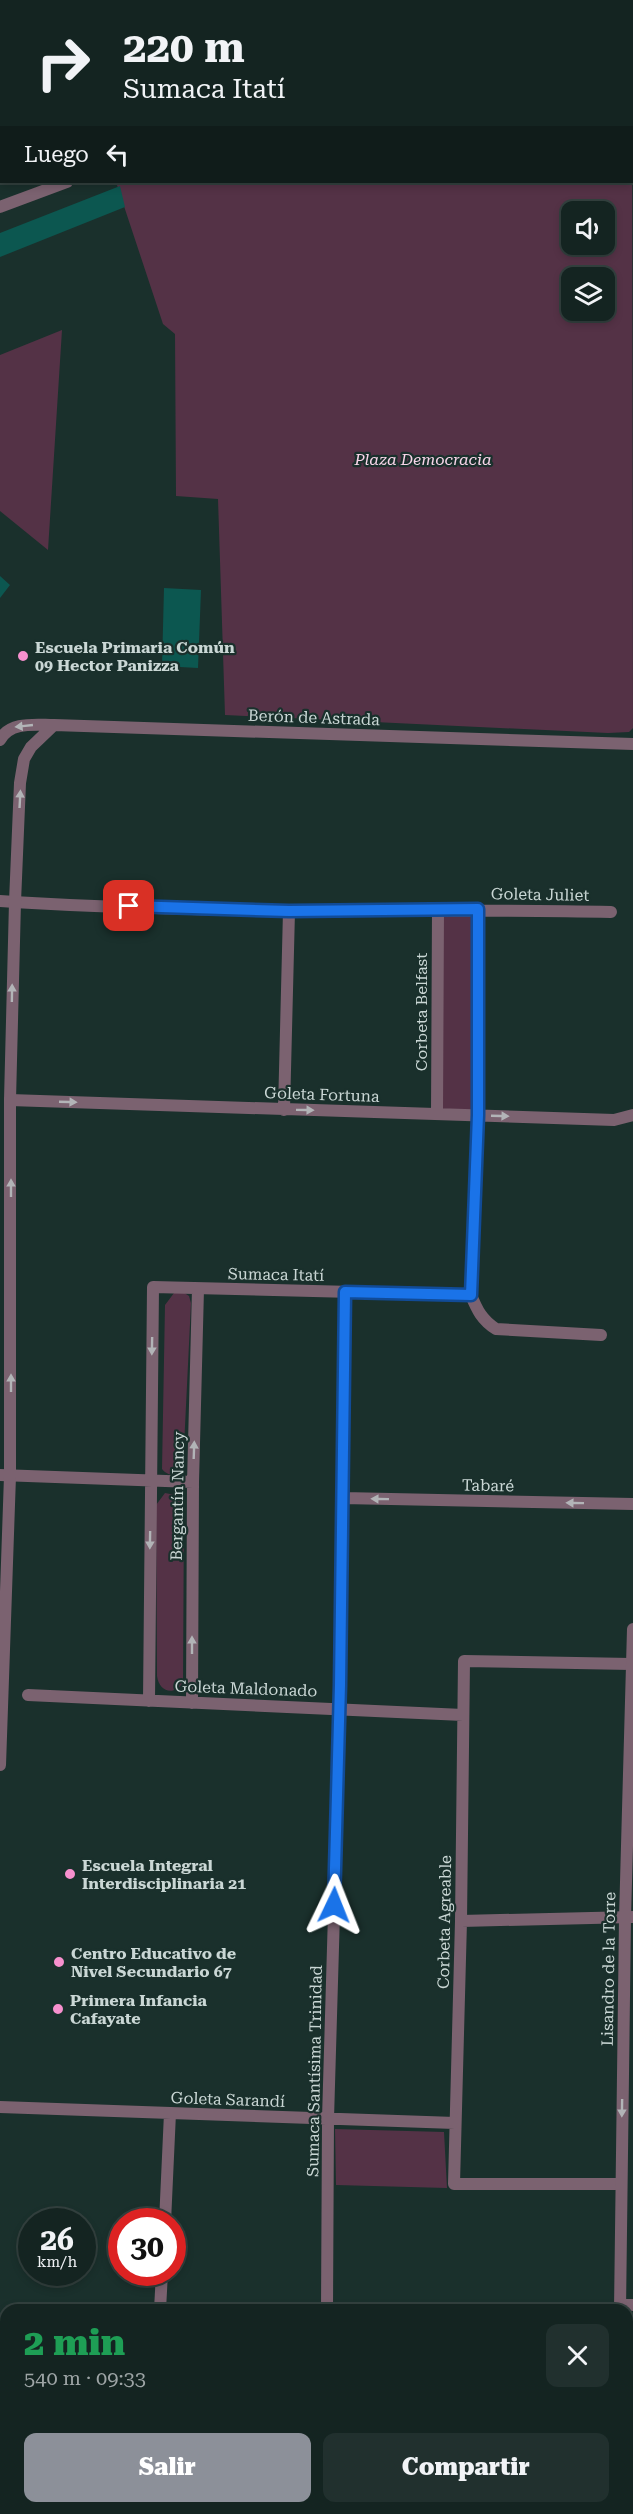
<!DOCTYPE html>
<html lang="es">
<meta charset="utf-8">
<style>
:root{--surface:#142421;--page:#21302e;--text:#f1f3f6;--muted:#9da4a5;--line:#33413f;--accent:#8c9099}
body{margin:0;font-family:"Roboto Serif",serif;background:var(--page);color:var(--text);height:100vh;display:flex;flex-direction:column;font-size:22px;white-space:nowrap}
*{box-sizing:border-box;margin:0}
p{font-size:20px;color:var(--muted)}
.icon{flex:none;width:33px;height:33px;fill:none;stroke:currentColor;stroke-width:2;stroke-linecap:round;stroke-linejoin:round}
.map{position:relative;flex:1;overflow:hidden}
.details{position:absolute;left:0px;top:2304px;width:633px;height:210px;display:flex;flex-direction:column;background:var(--surface);border-radius:18px 18px 0 0;box-shadow:0 3px 9px #0003,0 0 0 2px var(--line)}
.details>*{flex:none}
.guide{position:absolute;left:0px;top:0px;width:633px;height:183px;box-shadow:0 3px 9px #0003,0 0 0 2px var(--line);background:#142421;color:var(--text);overflow:hidden}
.buttons{position:absolute;left:561px;top:201px;display:grid;gap:12px}
.buttons a{display:grid;place-items:center;width:54px;height:54px;border-radius:12px;background:var(--surface);box-shadow:0 3px 9px #0003,0 0 0 2px var(--line);font-size:30px}
.speed{position:absolute;left:18px;top:2208px;display:flex;gap:12px;font-size:30px;font-weight:700;text-align:center}
.speed>*{display:grid;place-content:center;width:78px;height:78px;border-radius:50%;background:var(--surface);box-shadow:0 3px 9px #0003,0 0 0 2px var(--line);line-height:1}
.speed small{font-size:15px;font-weight:400}
.speed .limit{border:9px solid #d22;background:#fff;color:#111}
.pin{position:absolute;display:grid;place-items:center;width:51px;height:51px;color:#fff;margin:-26px;border-radius:12px;box-shadow:0 3px 9px #0006}
.me{position:absolute;width:66px;margin:-33px;rotate:2deg;stroke-linejoin:round;filter:drop-shadow(0 0 4px #0008)}
.turn{display:flex;align-items:center;gap:21px;height:126px;padding:0 24px;font-size:27px}
.turn .icon{width:78px;height:78px;stroke-width:2.5}
.turn b{display:block;font-size:42px;line-height:51px}
.then{display:flex;align-items:center;height:57px;padding:0 24px;background:#0003;gap:12px;font-size:22px}
.round{display:grid;place-items:center;flex:none;width:63px;height:63px;border-radius:12px;background:var(--page)}
.head{display:flex;align-items:center;justify-content:space-between;height:102px;padding:0 24px}
h1{font-size:36px;font-weight:800;line-height:45px;color:#1e9e55}
.cta{display:flex;gap:12px;margin-top:auto;padding:12px 24px}
.cta a{flex:1;height:69px;border-radius:12px;background:var(--accent);color:#fff;font-size:24px;font-weight:800;line-height:69px;text-align:center}
.cta a+a{background:var(--page);color:var(--text)}
.map>svg:first-child{display:block}
.green{fill:#543246;fill-rule:evenodd}
.building{fill:#0c5750}
.lines{fill:none;stroke-linecap:round;stroke-linejoin:round}
.minor{stroke:#7b6270;stroke-width:12}
.tertiary{stroke:#7b6270;stroke-width:12}
.secondary{stroke:#a88097;stroke-width:12}
.tram{stroke:#92a29f;stroke-width:1.5}
.oneway{fill:#b2b4b7}
.route-casing{stroke:#114b97;stroke-width:15}
.route{stroke:#1a73e8;stroke-width:10}
.poi-dot{fill:#f790ce;stroke:#1a302c;stroke-width:2}
.labels{text-anchor:middle;stroke-width:4.5;stroke-linejoin:round;paint-order:stroke}
.park-label{font-size:16px;font-style:italic;fill:#f9d5e9;stroke:#1a302c}
.poi-label{font-size:16px;font-weight:bold;fill:#cad7d5;stroke:#1a302c;text-anchor:start}
.street-label{font-size:16px;fill:#cad7d5;stroke:#1a302c}
</style>
<div class="map">
<svg width="633" height="2514" viewBox="0 0 633 2514">
<rect width="100%" height="100%" fill="#1a302c"/>
<path class="green" d="M632 78 633 728 629 732 608 733 225 715 218 499 176 496 175 334 163 324 116 182H632ZM572 212H604V244H572ZM572 278H604V310H572Z
M62 330 48 550 0 511V355Z
M478 909V1115L437 1113 438 910Z
M183 1292 189 1296 191 1303 183 1467 179 1474C171 1475 167 1475 162 1469L165 1305 174 1293Z
M165 1493 180 1496 184 1505 183 1683C174 1696 159 1692 157 1676L156 1505Z
M335 2129 444 2132 447 2188 336 2185Z"/>
<path class="building" d="M120 186 125 207 0 257V233Z
M0 576 10 585 0 598Z
M164 588 201 590 198 668 162 666Z"/>
<g class="lines">
<path class="minor" d="M143 0 144 2
M0 207 67 182
M0 901C203 915 408 908 611 912
M478 909V1115L471 1295C477 1310 482 1320 496 1329L601 1335
M10 1100 614 1120 633 1115
M284 1110 289 911
M437 1113 438 910
M0 1475 193 1482
M343 1498 633 1504
M28 1695 463 1715
M149 1701 153 1287 471 1295
M192 1703 193 1482 198 1289
M461 1921 633 1917
M0 2107 455 2123
M621 2184H454L461 1921 464 1661 631 1664
M165 2222 170 2113
M620 2305H633
M160 2310 162 2272
M327 2310 328 2119 340 1708 345 1292
M0 2330H6
M160 2508V2514
M321 2514V2508
M442 2514V2508"/>
<path class="tertiary" d="M0 740C10 721 35 725 54 725L633 744
M0 1765 10 1476V1100L15 902 20 783 24 759 31 747 54 725
M620 2310 625 1918 633 1629
M614 2514V2508"/>
<path class="secondary" d="M632 58H633
M0 60H2"/>
<path class="tram" d="M0 21H2
M0 31H2"/>
</g>
<defs><path id="oneway-solid" d="M-6-.8H1V-3.2L6.5 0L1 3.2V.8H-6Z" transform="scale(1.5)"/></defs>
<g class="oneway">
<use href="#oneway-solid" transform="translate(24 726) rotate(174)"/>
<use href="#oneway-solid" transform="translate(20 799) rotate(-87)"/>
<use href="#oneway-solid" transform="translate(12 993) rotate(-89)"/>
<use href="#oneway-solid" transform="translate(68 1102) rotate(2)"/>
<use href="#oneway-solid" transform="translate(305 1110) rotate(1)"/>
<use href="#oneway-solid" transform="translate(500 1116) rotate(2)"/>
<use href="#oneway-solid" transform="translate(11 1188) rotate(-90)"/>
<use href="#oneway-solid" transform="translate(152 1346) rotate(91)"/>
<use href="#oneway-solid" transform="translate(11 1383) rotate(-90)"/>
<use href="#oneway-solid" transform="translate(194 1450) rotate(-88)"/>
<use href="#oneway-solid" transform="translate(380 1499) rotate(-179)"/>
<use href="#oneway-solid" transform="translate(575 1503) rotate(-179)"/>
<use href="#oneway-solid" transform="translate(150 1540) rotate(91)"/>
<use href="#oneway-solid" transform="translate(192 1645) rotate(-90)"/>
<use href="#oneway-solid" transform="translate(622 2108) rotate(91)"/>
</g>
<g class="lines">
<g class="route-casing">
<path id="route" d="M129 906 289 911 478 909V1115L471 1295 345 1292 340 1685 334 1905"/>
</g>
<use href="#route" class="route"/>
</g>
<g class="poi-dot">
<circle cx="23" cy="656" r="6"/>
<circle cx="70" cy="1874" r="6"/>
<circle cx="59" cy="1962" r="6"/>
<circle cx="58" cy="2009" r="6"/>
</g>
<g class="labels">
<g class="park-label">
<text x="423" y="465">Plaza Democracia</text>
</g>
<g class="poi-label">
<text x="35" y="653">Escuela Primaria Común<tspan x="35" dy="18">09 Hector Panizza</tspan></text>
<text x="82" y="1871">Escuela Integral<tspan x="82" dy="18">Interdisciplinaria 21</tspan></text>
<text x="71" y="1959">Centro Educativo de<tspan x="71" dy="18">Nivel Secundario 67</tspan></text>
<text x="70" y="2006">Primera Infancia<tspan x="70" dy="18">Cafayate</tspan></text>
</g>
<g class="street-label">
<text transform="translate(314 717) rotate(2)" y="6">Berón de Astrada</text>
<text transform="translate(540 894) rotate(1)" y="6">Goleta Juliet</text>
<text transform="translate(421 1012) rotate(-90)" y="6">Corbeta Belfast</text>
<text transform="translate(322 1094) rotate(2)" y="6">Goleta Fortuna</text>
<text transform="translate(276 1274) rotate(1)" y="6">Sumaca Itatí</text>
<text transform="translate(488 1485) rotate(1)" y="6">Tabaré</text>
<text transform="translate(177 1496) rotate(-89)" y="6">Bergantín Nancy</text>
<text transform="translate(246 1688) rotate(2)" y="6">Goleta Maldonado</text>
<text transform="translate(444 1922) rotate(-89)" y="6">Corbeta Agreable</text>
<text transform="translate(608 1969) rotate(-89)" y="6">Lisandro de la Torre</text>
<text transform="translate(314 2071) rotate(-89)" y="6">Sumaca Santísima Trinidad</text>
<text transform="translate(228 2099) rotate(2)" y="6">Goleta Sarandí</text>
</g>
</g>
</svg>
<div class="buttons">
<a><svg class="icon" aria-label="sound" viewBox="0 0 24 24"><path d="M4 9h4l5-4v14l-5-4H4zM17 9q2 3 0 6"/></svg></a>
<a><svg class="icon" aria-label="layers" viewBox="0 0 24 24"><path d="M12 4l9 5-9 5-9-5zM3 14l9 5 9-5"/></svg></a>
</div>
<div class="speed"><div>26<small>km/h</small></div><div class="limit">30</div></div>
<div class="pin" style="left:129px;top:906px;background:#d93025"><svg class="icon" aria-label="arrive" viewBox="0 0 24 24"><path d="M6 21V4h12l-3 4 3 4H6"/></svg></div>
<svg class="me" style="left:334px;top:1905px" viewBox="-20 -20 40 40"><path d="M0-17L14 15 0 8-14 15z" fill="#1a73e8" stroke="#fff" stroke-width="4"/></svg>
<div class="guide">
<div class="turn"><svg class="icon" aria-label="right" viewBox="0 0 24 24"><path d="M7 20v-9h11M14 6l5 5-5 5"/></svg><div><b>220 m</b>Sumaca Itatí</div></div>
<div class="then">Luego<svg class="icon" aria-label="left" viewBox="0 0 24 24"><path d="M17 20v-9H6M10 6l-5 5 5 5"/></svg></div>
</div>
<section class="details">
<div class="head"><div><h1>2 min</h1><p>540 m · 09:33</p></div><a class="round"><svg class="icon" aria-label="close" viewBox="0 0 24 24"><path d="M6 6l12 12M18 6L6 18"/></svg></a></div>
<div class="cta"><a>Salir</a><a>Compartir</a></div>
</section>
</div>
